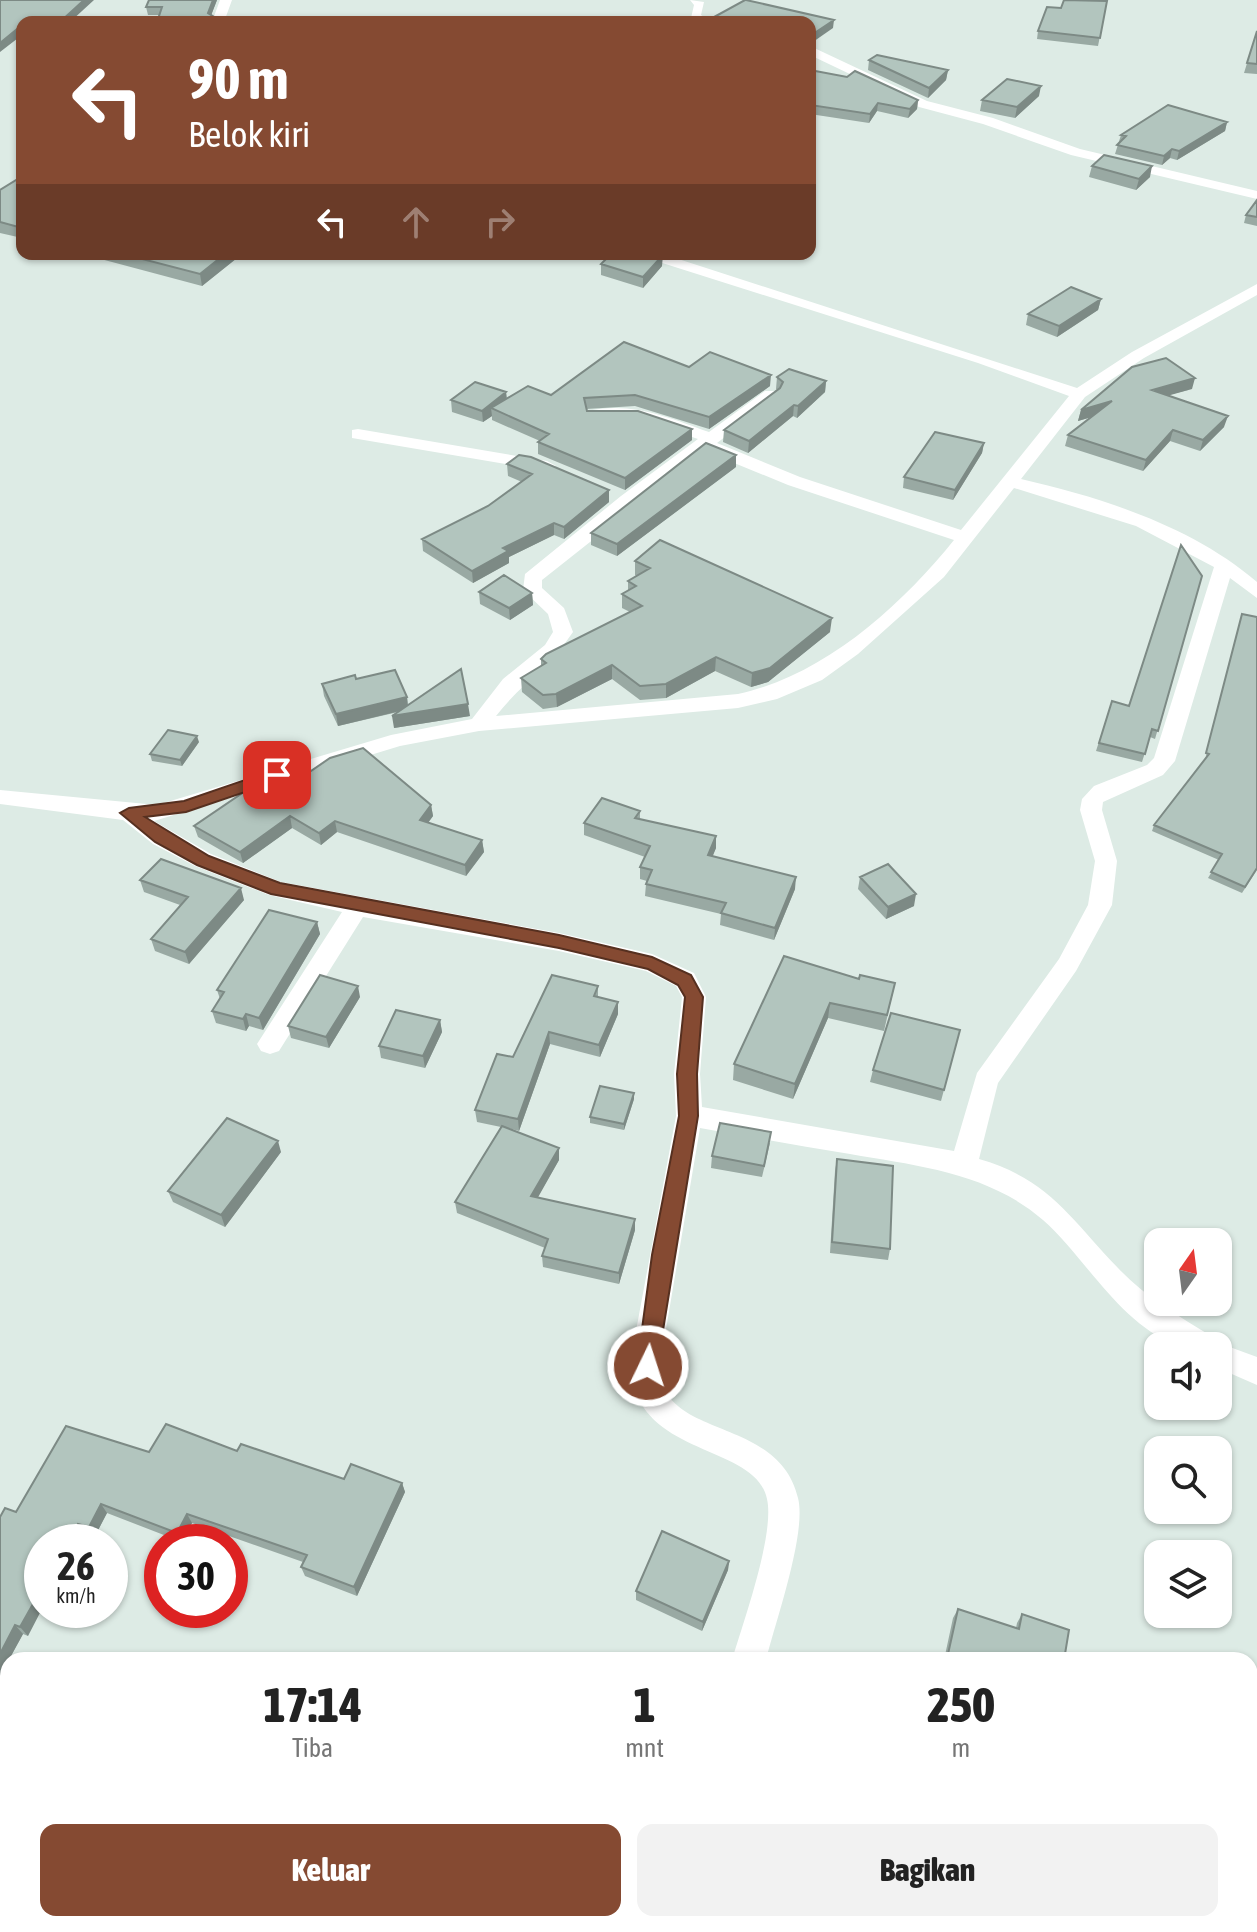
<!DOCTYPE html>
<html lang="id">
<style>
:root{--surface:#fff;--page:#f2f2f2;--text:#222;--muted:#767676;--accent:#854a32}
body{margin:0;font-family:"Asap Condensed",sans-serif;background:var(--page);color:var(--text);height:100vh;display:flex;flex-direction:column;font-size:30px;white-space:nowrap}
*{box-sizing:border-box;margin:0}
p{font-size:26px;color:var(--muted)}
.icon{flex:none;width:44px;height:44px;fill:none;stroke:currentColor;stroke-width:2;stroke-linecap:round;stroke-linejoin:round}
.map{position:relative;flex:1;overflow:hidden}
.side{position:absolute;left:0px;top:1652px;width:1258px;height:280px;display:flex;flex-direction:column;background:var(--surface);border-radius:24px 24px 0 0;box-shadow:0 2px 6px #0004}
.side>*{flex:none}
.hud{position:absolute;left:16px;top:16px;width:800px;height:244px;border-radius:16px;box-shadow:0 2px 6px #0004;background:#854a32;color:#fff;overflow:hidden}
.needle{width:52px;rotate:14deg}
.buttons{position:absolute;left:1144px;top:1228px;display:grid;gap:16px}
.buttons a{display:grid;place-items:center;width:88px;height:88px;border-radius:16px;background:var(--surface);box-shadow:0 2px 6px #0004;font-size:40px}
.speed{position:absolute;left:24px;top:1524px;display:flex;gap:16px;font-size:40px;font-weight:700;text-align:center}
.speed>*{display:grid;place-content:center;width:104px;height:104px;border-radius:50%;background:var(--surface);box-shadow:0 2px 6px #0004;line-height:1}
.speed small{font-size:20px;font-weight:400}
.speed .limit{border:12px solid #d22;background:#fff;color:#111}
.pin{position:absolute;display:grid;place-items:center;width:68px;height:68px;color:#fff;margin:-34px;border-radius:16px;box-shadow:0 4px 12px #0006}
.me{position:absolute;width:88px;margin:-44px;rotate:4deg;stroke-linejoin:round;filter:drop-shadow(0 0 6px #0008)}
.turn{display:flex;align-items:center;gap:28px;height:168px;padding:0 40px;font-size:36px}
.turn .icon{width:104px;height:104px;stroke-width:2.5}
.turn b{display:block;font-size:56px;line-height:68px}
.lanes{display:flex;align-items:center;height:76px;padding:0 40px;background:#0003;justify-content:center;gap:40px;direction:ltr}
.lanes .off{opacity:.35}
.eta{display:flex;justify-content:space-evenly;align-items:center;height:136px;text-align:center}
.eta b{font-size:48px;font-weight:800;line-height:56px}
.action{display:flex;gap:16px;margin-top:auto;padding:16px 40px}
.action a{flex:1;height:92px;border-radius:16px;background:var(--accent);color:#fff;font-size:32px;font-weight:800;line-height:92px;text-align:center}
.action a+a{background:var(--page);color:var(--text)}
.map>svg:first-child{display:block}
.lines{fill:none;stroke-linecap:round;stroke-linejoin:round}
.street{fill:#fff;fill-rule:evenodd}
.wall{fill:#99a9a3}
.shaded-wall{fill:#7d8a85}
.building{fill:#b2c5be;stroke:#7d8a85;stroke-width:2}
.route{fill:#854a32;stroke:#563020;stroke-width:2}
</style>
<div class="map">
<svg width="1257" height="1932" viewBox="0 0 1257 1932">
<rect width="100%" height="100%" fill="#ddebe5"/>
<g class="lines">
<path class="street" d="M220 0H232L224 22H212Z
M690 0 704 2 701 15 712 22 691 18 694 5Z
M810 46 927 101 993 118 1080 149 1257 191V199L1071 155 983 124 919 107 810 55Z
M656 255H666L1077 388 1132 352 1257 284V295L1144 358 1085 397 1021 479C1104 498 1193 527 1257 582V598L1230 578 1175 761 1163 775 1103 802 1102 810 1117 861 1112 905 1076 971 998 1083 979 1159C1049 1179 1071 1219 1118 1268 1145 1297 1180 1317 1213 1337L1216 1342 1257 1357V1385L1218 1368V1346C1206 1346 1187 1349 1176 1345 1119 1323 1085 1257 1043 1220 989 1173 919 1166 850 1154 800 1146 750 1137 700 1128L663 1347C662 1359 660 1373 663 1384 679 1437 780 1421 798 1498 807 1533 775 1623 766 1660H732C743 1623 775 1534 767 1499 756 1446 652 1457 633 1384 630 1372 633 1359 633 1347L676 1116 674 1074 682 997 676 986 646 971 559 951 363 917 279 1051 270 1054 261 1051 257 1044 342 912 269 895 195 866 153 844 123 820 0 804V790L157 805 391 735 472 719 503 679 545 645 553 632 548 614 523 590 525 574 621 496 698 439 638 419H587V411C631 401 668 417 709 432L765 391H777V397L717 443 800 477 961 530 1069 396 978 363 656 261ZM705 451 788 485 954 540C900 607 823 676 738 694L496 716C520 685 552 664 573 632L564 608 542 588V580ZM1014 488 1136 526 1214 567 1154 758 1147 765 1094 786 1082 799 1080 810 1095 861 1088 905 1059 959 977 1073 954 1151 702 1107 700 1074 706 997 694 973 652 954 559 933 281 882 211 854 154 821 400 746 479 731 738 708 777 699 822 680 858 654 944 577Z
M358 429 547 461 556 466 547 471 352 438V430Z
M8 1766V1805L0 1808V1769Z
M394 1924H444L447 1932H397Z
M659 1924H695L693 1932H657Z"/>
</g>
<path class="wall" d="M217 0 211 15 214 17 215 22H157L159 15H148L146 7Z
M1107 1 1098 46 1037 39 1038 31 1061 8Z
M1257 31V74L1244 73Z
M869 60 948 70 946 80 928 98 868 70Z
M810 70 918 100 917 109 908 118 877 111 869 123 810 114Z
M1039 96 1015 118 980 111 982 100Z
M1227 122 1225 131 1177 160 1170 158 1162 165 1115 154 1121 135Z
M1092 166 1150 177 1136 190 1089 177Z
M22 177V238L0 233V190Z
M1257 200V226L1244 223 1246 215Z
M82 254H242L202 286Z
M601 264 662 266 643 288 601 275Z
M1101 299 1098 310 1057 337 1026 325 1028 314Z
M689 367 770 386 709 429 635 406 586 409 587 411 692 440 625 490 538 454V442L540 441 492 420V416L483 422 452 412 451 400 506 392 507 399 551 395Z
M777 377 826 381 825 392 797 418 793 416 748 453 723 442 724 430 777 390 776 389Z
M1192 389 1168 395 1224 427 1200 451 1170 441 1143 471 1065 446 1068 435 1091 417 1078 421 1081 410Z
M984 443 982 453 953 500 903 488 904 477Z
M507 464 609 502 564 539 554 535 509 557V563L473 583 423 551 422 539 488 506 522 482 508 476Z
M736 467 617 556 591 545V533Z
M635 561 830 632 768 682 751 687 715 671 666 698 640 700 612 679 557 707 543 709 522 692 521 678 541 666V659L630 612 622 608V594L628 591V581L636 576 635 575Z
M1202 576 1155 739 1150 737 1142 762 1096 751 1112 701 1129 706Z
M479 592 532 593 533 605 510 620 480 604Z
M1242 614 1257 617V870L1242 893 1208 878 1219 860 1152 831 1154 825 1205 760Z
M356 679 407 697 408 705 470 716 394 728 398 712 338 726 324 696 322 684Z
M199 742 182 766 152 761 150 754Z
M264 803 431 805 433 816 428 823 482 840 484 852 466 876 337 832 321 845 292 828 243 863 198 837 194 826Z
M640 811V819L716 836V848L712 856 795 889 774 940 720 925 721 914 645 896 646 884 647 881 640 879V867L645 857 584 835V823Z
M860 877 914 906 886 919 858 889Z
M140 880 244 900 189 964 155 951 151 939 180 905 144 892Z
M317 922 320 934 263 1030 249 1026 246 1031 216 1023 212 1011 220 999 217 990Z
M859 979 895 983 884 1031 828 1018 793 1099 733 1080 734 1064Z
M598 986V997L618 1002V1014L600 1057 550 1044 519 1131 504 1127 559 1148V1160L537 1198 635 1219V1230L619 1284 543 1267 542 1256 545 1248 457 1213 455 1202 501 1127 477 1122 475 1110 513 1057Z
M360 997 329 1048 291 1038 288 1026Z
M440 1020 442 1032 425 1068 381 1058 379 1046Z
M960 1030 941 1101 870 1082 873 1070Z
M634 1099 624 1130 590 1123V1117Z
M770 1143 762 1177 711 1168 712 1156Z
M281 1152 225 1227 173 1202 168 1191Z
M837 1159 890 1249 888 1260 830 1253 835 1171Z
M237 1451 344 1479 402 1483 405 1492 357 1596 305 1576 301 1567 303 1562 192 1523 182 1542 107 1513 95 1536 84 1533 79 1542H42L28 1636 23 1634 0 1676V1517L16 1512 149 1452Z
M729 1561 728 1570 702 1631 636 1600V1591Z
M958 1609 1016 1628 1017 1623 1022 1614 1064 1660H944L953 1618Z
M1250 1690 1257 1692V1836L1255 1838 1250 1836Z
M916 1924H1021L1020 1932H915Z
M1127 1924H1141L1137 1927Z"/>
<path class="shaded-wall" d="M84 0H94L70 22H60Z
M213 0H217L209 21 208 13Z
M834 20 833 28 810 44V36Z
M22 25V35L0 52V43Z
M948 70 946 80 928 98 929 88Z
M1041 86 1039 96 1015 118 1017 107Z
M918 100 917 109 908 118 910 109Z
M878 103 877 111 869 123 870 114Z
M1227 122 1225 131 1177 160 1179 151Z
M1172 149 1170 158 1162 165 1164 156Z
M1152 166 1150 177 1136 190 1139 179Z
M225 254H242L202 286 200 274Z
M663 255 662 266 643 288V277Z
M1101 299 1098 310 1057 337 1059 326Z
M771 375 770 386 709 429V417Z
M1195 378 1192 389 1149 401 1152 390Z
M826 381 825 392 797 418 798 406Z
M506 392 507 404 491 408 492 416 483 422 482 411Z
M1112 401 1109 412 1078 421 1081 410Z
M794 405 793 416 748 453 749 441Z
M1228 416 1224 427 1200 451 1203 440Z
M692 429V440L625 490V478Z
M1173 430 1170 441 1143 471 1146 460Z
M984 443 982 453 953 500 955 490Z
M736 455V467L617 556V544Z
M609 490V502L564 539V527Z
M554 523V535L509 557V563L473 583 472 571 503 548Z
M532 593 533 605 510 620 509 608Z
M832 618 830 632 768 682 751 687 752 673Z
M716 657 715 671 666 698V684Z
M612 665V679L557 707 556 694Z
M407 697 408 709 338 726 336 714Z
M468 704 470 716 394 728 392 716Z
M197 736 199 742 182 766 180 760Z
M431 805 433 816 421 832 420 820Z
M290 816 292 828 243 863 240 852Z
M335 821 337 832 321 845 319 833Z
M716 836V848L708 868V855Z
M482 840 484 852 466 876 465 865Z
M796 877 795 889 774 940 775 928Z
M241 888 244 900 189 964 185 952Z
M916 894 914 906 886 919 888 907Z
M317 922 320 934 263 1030 259 1018Z
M358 986 360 997 329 1048 326 1037Z
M618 1002V1014L600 1057 599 1045Z
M830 1003 828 1018 793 1099 795 1084Z
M246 1014 249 1026 246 1031 243 1019Z
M440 1020 442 1032 425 1068 423 1056Z
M549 1032 550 1044 519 1131 518 1119Z
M634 1093V1099L624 1130V1124Z
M278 1141 281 1152 225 1227 221 1215Z
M559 1148V1160L532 1208 531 1196Z
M635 1219V1230L619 1284V1273Z
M402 1483 405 1492 357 1596 354 1587Z
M101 1504 107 1513 95 1536 89 1527Z
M187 1514 192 1523 182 1542 177 1533Z
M78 1524 84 1533 79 1542H68Z
M729 1561 728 1570 702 1631 703 1622Z
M42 1588V1609L28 1636 20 1627Z
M15 1625 23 1634 0 1676V1654Z"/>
<path class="building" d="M0 0H84L60 22 29 20 26 22H22V25L0 43Z
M149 0H213L208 13 214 17 212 22H157L162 7H146Z
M745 0H746L834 20 810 36V22H705Z
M1064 0 1107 1 1100 38 1038 31 1047 7 1061 8Z
M1257 31V64L1247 63Z
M877 55 948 70 929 88 869 60Z
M810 70 847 77 855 71 918 100 910 109 878 103 870 114 810 105Z
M1007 79 1041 86 1017 107 982 100Z
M1168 105 1227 122 1179 151 1172 149 1164 156 1117 145 1126 136 1121 135Z
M1104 155 1152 166 1139 179 1092 166Z
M21 177H22V228L0 222V190Z
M1257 200V217L1246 215Z
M123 254H225L200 274Z
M611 254H660L663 255 643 277 601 264Z
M1071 287 1101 299 1059 326 1028 314Z
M624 342 689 367 710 352 771 375 709 417 635 395 584 398 587 411H638L692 429 625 478 538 442 549 434 491 408 528 386 551 395Z
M1166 358 1195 378 1152 390 1228 416 1203 440 1173 430 1146 460 1068 435 1112 401 1081 410 1132 367Z
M789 369 826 381 798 406 794 405 749 441 724 430 780 388 783 382 777 377Z
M475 382 506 392 482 411 451 400Z
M935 432 984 443 955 490 904 477Z
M706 443 736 455 617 544 591 533Z
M519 455 531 457 609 490 564 527 554 523 503 548 508 551 472 571 422 539 488 506 532 474 507 464Z
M660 540 832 618 770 668 752 673 716 657 666 684 640 686 612 665 556 694 543 695 521 678 546 663 541 659 546 654 642 606 622 594 636 586 628 581 650 568 635 561Z
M1181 545 1202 576 1158 731 1152 729 1145 754 1099 743 1112 701 1129 706Z
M504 575 532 593 509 608 479 592Z
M1242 614 1257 617V868L1245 887 1211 872 1222 854 1154 825 1209 754 1206 753Z
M461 669 468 704 392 716Z
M395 670 407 697 336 714 322 684 355 675 356 679Z
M168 730 197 736 180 760 150 754Z
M363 748 431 805 420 820 482 840 465 865 335 821 319 833 290 816 240 852 194 826 244 792 264 803 330 758Z
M602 798 640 811 635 818 716 836 708 855 796 877 775 928 721 913 726 903 646 884 652 870 640 867 650 846 584 823Z
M161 859 241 888 185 952 151 939 188 897 140 880Z
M888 864 916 894 888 907 860 877Z
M269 910 317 922 259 1018 246 1014 243 1019 212 1011 224 992 217 990Z
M784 956 859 979 860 975 895 983 887 1015 830 1003 795 1084 734 1064Z
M320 975 358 986 326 1037 288 1026Z
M552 975 598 986 594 996 618 1002 599 1045 549 1032 518 1119 475 1110 497 1054 513 1057Z
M396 1010 440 1020 423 1056 379 1046Z
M891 1013 960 1030 944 1090 873 1070Z
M600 1086 634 1093 624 1124 590 1117Z
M227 1118 278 1141 221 1215 168 1191Z
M720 1123 771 1132 764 1166 712 1156Z
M502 1126 559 1148 531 1196 635 1219 619 1273 542 1256 548 1239 455 1202Z
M837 1159 893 1166 890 1249 832 1242Z
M166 1424 237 1451 241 1444 344 1479 351 1464 402 1483 354 1587 301 1567 307 1555 187 1514 177 1533 101 1504 89 1527 78 1524 68 1542H42V1588L20 1627 15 1625 0 1654V1517L5 1508 16 1512 66 1426 149 1452Z
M662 1531 729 1561 703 1622 636 1591Z
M958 1609 1019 1629 1022 1614 1069 1630 1064 1660H965L948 1654Z
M839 1656 850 1660H838Z
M1250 1690 1257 1692V1829L1250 1827Z
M920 1924H1021L1020 1932H918Z"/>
<path class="route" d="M277 769 283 771V779L186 812 145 817 209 856 280 883 559 935 652 957 691 975 703 997 697 1074 698 1116 656 1373 648 1376 640 1373 637 1366 652 1255 679 1116 677 1074 685 997 678 985 648 969 559 948 271 894 197 865 155 842 120 813 129 808 184 801Z"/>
</svg>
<div class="buttons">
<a><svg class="needle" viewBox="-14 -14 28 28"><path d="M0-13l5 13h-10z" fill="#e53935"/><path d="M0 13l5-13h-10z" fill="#767676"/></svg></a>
<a><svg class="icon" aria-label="sound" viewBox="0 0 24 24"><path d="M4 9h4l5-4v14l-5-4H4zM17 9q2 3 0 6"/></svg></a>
<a><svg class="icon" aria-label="search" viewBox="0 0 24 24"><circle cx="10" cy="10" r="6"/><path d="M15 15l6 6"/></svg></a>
<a><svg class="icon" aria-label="layers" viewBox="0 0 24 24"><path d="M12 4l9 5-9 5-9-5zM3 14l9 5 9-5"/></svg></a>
</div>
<div class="speed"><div>26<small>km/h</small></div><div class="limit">30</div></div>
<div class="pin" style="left:277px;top:775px;background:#d93025"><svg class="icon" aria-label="arrive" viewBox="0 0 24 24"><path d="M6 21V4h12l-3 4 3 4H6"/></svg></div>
<svg class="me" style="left:648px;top:1366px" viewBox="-20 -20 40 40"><circle r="17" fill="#854a32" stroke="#fff" stroke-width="3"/><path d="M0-11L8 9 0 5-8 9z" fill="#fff"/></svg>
<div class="hud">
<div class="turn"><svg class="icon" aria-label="left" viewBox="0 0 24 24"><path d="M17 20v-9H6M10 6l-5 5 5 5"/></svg><div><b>90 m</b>Belok kiri</div></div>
<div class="lanes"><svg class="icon" aria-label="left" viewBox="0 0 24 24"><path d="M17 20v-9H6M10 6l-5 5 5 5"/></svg><svg class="icon off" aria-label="ahead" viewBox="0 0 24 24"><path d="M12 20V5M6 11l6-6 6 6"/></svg><svg class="icon off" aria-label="right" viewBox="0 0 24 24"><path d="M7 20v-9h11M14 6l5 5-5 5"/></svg></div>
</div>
<section class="side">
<div class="eta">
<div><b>17:14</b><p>Tiba</p></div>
<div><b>1</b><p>mnt</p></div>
<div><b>250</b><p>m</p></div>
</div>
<div class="action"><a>Keluar</a><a>Bagikan</a></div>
</section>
</div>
